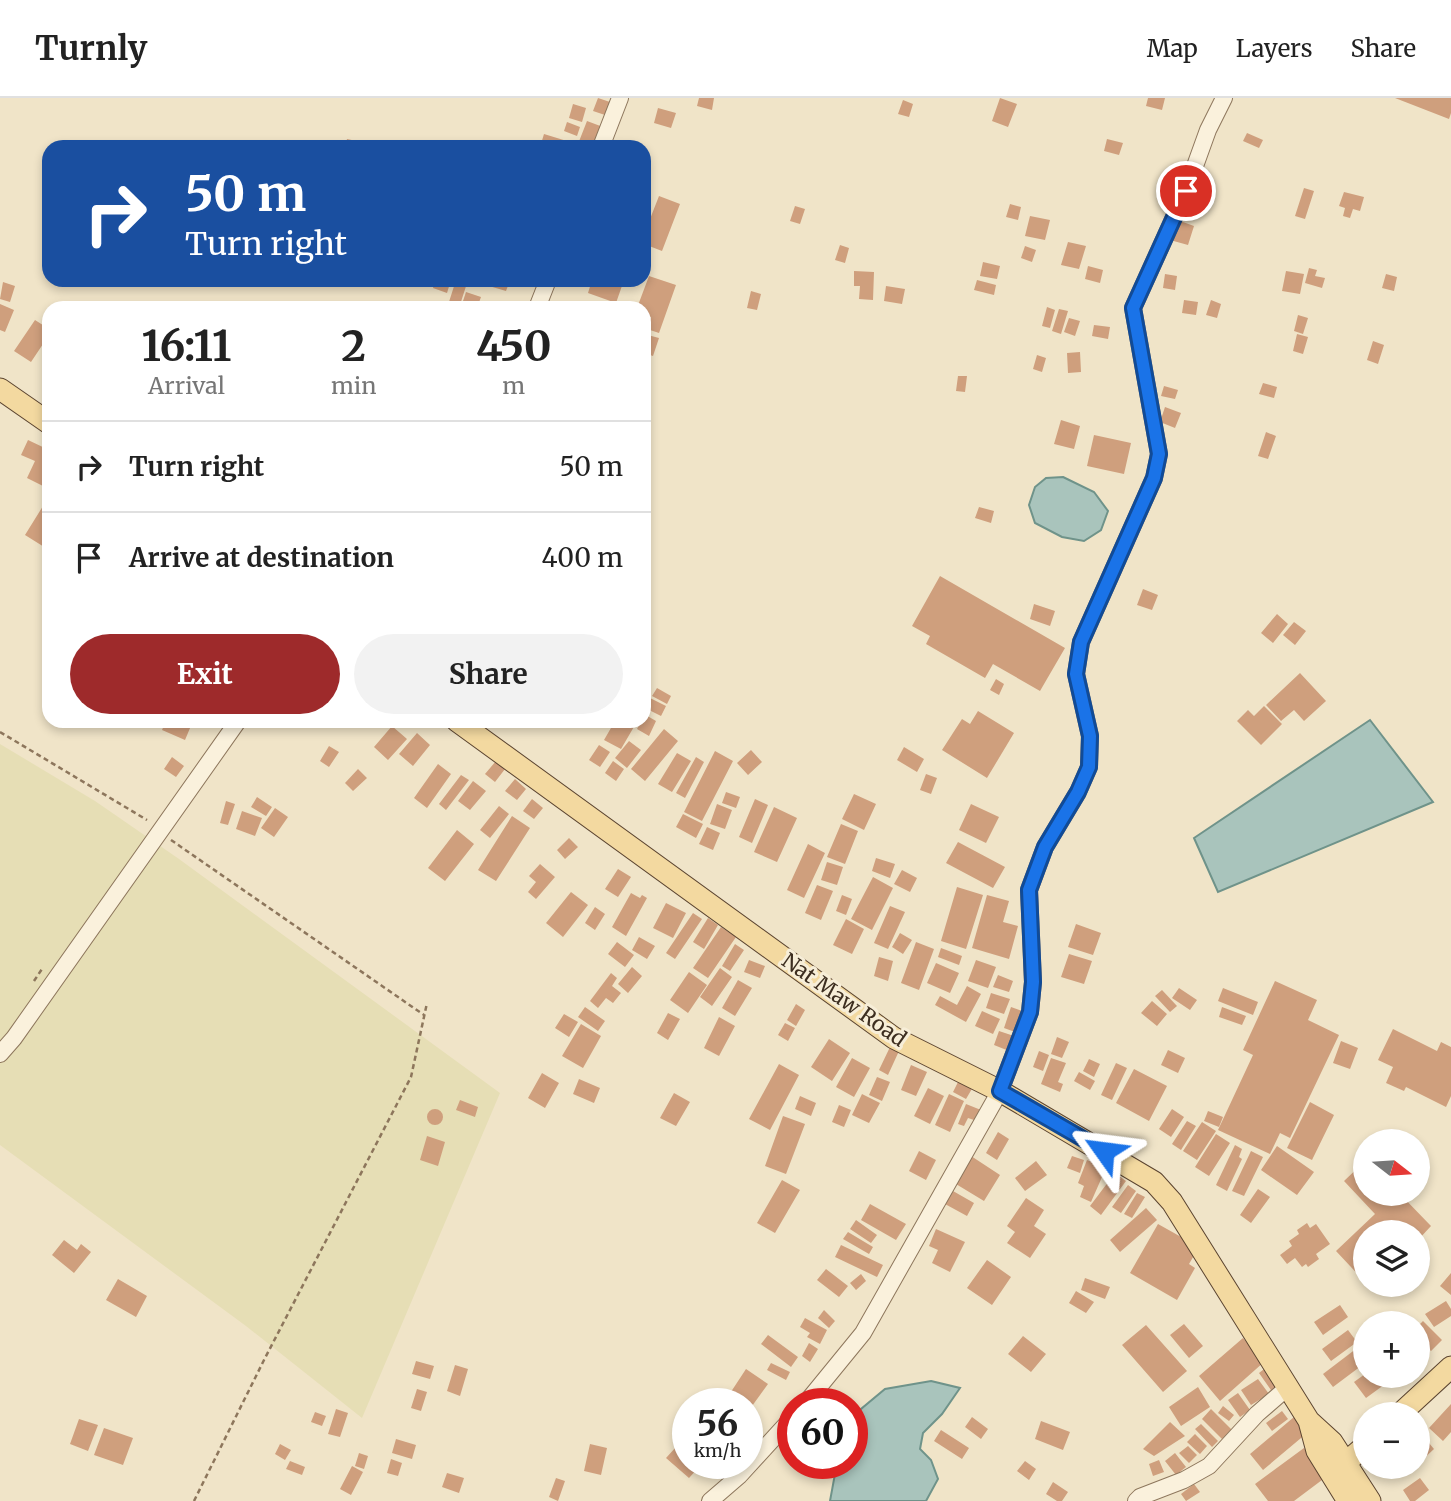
<!DOCTYPE html>
<meta charset="utf-8">
<style>
:root{--surface:#fff;--page:#f2f2f2;--text:#222;--muted:#767676;--line:#e0e0e0;--accent:#9e2a2b}
body{margin:0;font-family:Merriweather,serif;background:var(--page);color:var(--text);height:100vh;display:flex;flex-direction:column;font-size:26px;white-space:nowrap}
*{box-sizing:border-box;margin:0}
p{font-size:23px;color:var(--muted)}
.icon{flex:none;width:38px;height:38px;fill:none;stroke:currentColor;stroke-width:2;stroke-linecap:round;stroke-linejoin:round}
.map{position:relative;flex:1;overflow:hidden}
.side{position:absolute;left:42px;top:203px;width:609px;height:427px;display:flex;flex-direction:column;background:var(--surface);border-radius:21px;box-shadow:0 4px 10px #0003}
.side>*{flex:none}
.banner{position:absolute;left:42px;top:42px;width:609px;height:147px;border-radius:21px;box-shadow:0 4px 10px #0003;background:#1a4fa0;color:#fff;overflow:hidden}
.needle{width:46px;rotate:107deg}
.tools{position:absolute;left:1353px;top:1031px;display:grid;gap:14px}
.tools a{display:grid;place-items:center;width:77px;height:77px;border-radius:50%;background:var(--surface);box-shadow:0 4px 10px #0003;font-size:35px}
.speed{position:absolute;left:672px;top:1290px;display:flex;gap:14px;font-size:35px;font-weight:700;text-align:center}
.speed>*{display:grid;place-content:center;width:91px;height:91px;border-radius:50%;background:var(--surface);box-shadow:0 4px 10px #0003;line-height:1}
.speed small{font-size:18px;font-weight:400}
.speed .limit{border:10px solid #d22;background:#fff;color:#111}
.pin{position:absolute;display:grid;place-items:center;width:60px;height:60px;color:#fff;margin:-30px;border:4px solid #fff;border-radius:50%;box-shadow:0 2px 7px #0007}
.me{position:absolute;width:77px;margin:-38px;rotate:301deg;stroke-linejoin:round;filter:drop-shadow(0 0 5px #0008)}
.turn{display:flex;align-items:center;gap:24px;height:147px;padding:0 28px;font-size:32px}
.turn .icon{width:91px;height:91px;stroke-width:2.5}
.turn b{display:block;font-size:49px;line-height:60px}
.eta{display:flex;justify-content:space-evenly;align-items:center;height:119px;text-align:center}
.eta b{font-size:42px;font-weight:700;line-height:49px}
.action{display:flex;gap:14px;margin-top:auto;padding:14px 28px}
.action a{flex:1;height:80px;border-radius:42px;background:var(--accent);color:#fff;font-size:28px;font-weight:700;line-height:80px;text-align:center}
.action a+a{background:var(--page);color:var(--text)}
ul{padding:0;list-style:none}
li{display:flex;align-items:center;gap:21px;height:91px;padding:0 28px;border-top:2px solid var(--line)}
li div{flex:1}
li b{display:block;font-size:26px}
li em{font-style:normal}
header{display:flex;align-items:center;gap:42px;box-sizing:border-box;height:98px;padding:0 35px;background:var(--surface);border-bottom:2px solid var(--line)}
header strong{font-size:33px}
nav{display:flex;gap:38px;margin-inline-start:auto;font-size:24px}
.map>svg:first-child{display:block}
.farmland{fill:#e6deb5}
.water{fill:#a9c4bc;stroke:#6f938a;stroke-width:2}
.building{fill:#cf9f7d}
.lines{fill:none;stroke-linecap:round;stroke-linejoin:round}
.minor-casing{stroke:#8d765c;stroke-width:18}
.major-casing{stroke:#5b4430;stroke-width:23}
.path{stroke:#8d765c;stroke-width:2.5;stroke-dasharray:5 3.5;stroke-linecap:butt}
.minor{stroke:#faf1dc;stroke-width:16}
.major{stroke:#f3d9a0;stroke-width:21}
.route-casing{stroke:#114b97;stroke-width:18}
.route{stroke:#1a73e8;stroke-width:12}
.labels{text-anchor:middle;stroke-width:6;stroke-linejoin:round;paint-order:stroke}
.street-label{font-size:21px;fill:#3d2e20;stroke:#f7eed8}
</style>
<header>
<strong>Turnly</strong>
<nav><a>Map</a><a>Layers</a><a>Share</a></nav>
</header>
<div class="map">
<svg width="1451" height="1403" viewBox="0 0 1451 1403">
<rect width="100%" height="100%" fill="#f0e4c8"/>
<path class="farmland" d="M0 646 95 703 179 761 500 995 362 1320 246 1228 0 1047Z"/>
<path class="water" d="M1063 379 1094 394 1108 413 1101 432 1084 443 1062 439 1035 425 1029 407 1035 389 1046 380Z
M1370 622 1433 704 1218 794 1194 740Z
M931 1283 960 1290 942 1316 923 1335 920 1351 931 1362 938 1381 926 1403H830L837 1365H852V1326L861 1311 885 1291Z"/>
<path class="building" d="M598 0 610 4 605 17 593 13Z
M699 0H714L712 12 697 8Z
M1000 0 1017 6 1008 29 992 23Z
M1148 0H1165L1162 12 1146 8Z
M1395 0H1451V15L1449 21Z
M903 2 913 6 909 19 898 16Z
M573 6 586 10 582 24 569 20Z
M658 10 676 15 671 30 654 25Z
M587 23 603 29 595 49 578 46Z
M567 24 580 29 577 38 564 33Z
M1247 35 1263 42 1259 50 1243 43Z
M544 36 570 44 569 49H540Z
M347 41 371 46 370 49H345Z
M1107 41 1123 45 1119 57 1104 53Z
M1304 90 1314 93 1305 121 1295 118Z
M1344 94 1364 99 1360 113 1353 111 1350 120 1343 118 1345 110 1339 108Z
M659 98 680 106 662 153 644 146V119L650 121Z
M1010 106 1021 109 1018 122 1006 119Z
M795 108 805 111 800 126 790 123Z
M1030 118 1050 122 1045 142 1025 138Z
M1180 123 1194 128 1188 147 1170 142 1173 133 1177 134Z
M1068 144 1086 148 1079 171 1061 167Z
M840 147 849 150 845 165 835 162Z
M1025 148 1036 152 1032 164 1021 160Z
M983 164 1000 168 997 181 980 178Z
M1088 168 1103 172 1100 185 1085 181Z
M1309 170 1317 172 1315 178 1325 180 1322 190 1305 185Z
M854 173 874 174 873 202 859 201 860 188H854Z
M1286 173 1304 176 1300 196 1282 193Z
M1165 176 1177 178 1175 192 1163 190Z
M1386 176 1397 179 1394 193 1382 190Z
M649 178 676 187 659 235 647 231 651 219 644 217V210H637Z
M435 182H451L447 195 433 190Z
M456 182H468L459 210 448 207Z
M490 182 509 185 506 193 489 188Z
M592 182H624L616 205 588 195Z
M977 182 996 187 994 197 974 192Z
M3 184 15 188 10 204 0 201Z
M886 188 905 191 902 206 884 203Z
M751 193 761 196 757 212 747 210Z
M466 194 481 199 477 210 461 209Z
M1184 202 1198 204 1196 217 1182 215Z
M1211 202 1221 206 1217 220 1206 217Z
M0 206 14 212 5 234 0 232Z
M1047 209 1055 212 1050 230 1042 228Z
M1059 211 1068 213 1061 236 1052 233Z
M1298 217 1308 220 1303 236 1294 233Z
M1069 220 1080 223 1075 238 1064 234Z
M35 222 49 231V237L31 264 14 253Z
M1094 227 1110 229 1108 241 1092 238Z
M644 236 659 240 653 258 644 255Z
M1297 236 1308 239 1303 256 1293 253Z
M1373 243 1384 247 1378 266 1367 262Z
M1080 254 1081 274 1068 275 1067 255Z
M1037 257 1046 260 1042 274 1033 271Z
M958 278H967L965 294 956 293Z
M1263 285 1277 289 1274 300 1259 296Z
M1164 288 1178 292 1175 301 1161 298Z
M1165 309 1181 315 1175 330 1160 324Z
M1061 322 1080 328 1074 351 1054 346Z
M1266 334 1276 338 1268 361 1258 358Z
M1094 337 1131 345 1124 376 1087 368Z
M28 342 49 352V391L27 380 35 363 21 357Z
M43 408 49 412V452L25 437Z
M979 409 994 413 991 425 975 420Z
M940 478 1065 550 1040 593 993 566 985 580 926 546 930 538 912 528Z
M1143 491 1158 497 1152 512 1137 507Z
M1034 506 1055 513 1050 528 1030 521Z
M1277 516 1288 526 1273 545 1261 535Z
M1294 524 1306 533 1295 547 1283 537Z
M1300 575 1326 603 1304 623 1294 612 1281 623 1266 607Z
M996 581 1004 586 999 597 990 592Z
M657 590 671 598 667 606 652 598Z
M650 600 666 608 661 618 645 610Z
M1264 608 1282 626 1261 647 1237 623 1248 612 1254 618Z
M978 613 1014 635 987 680 942 652 962 621 970 626Z
M644 616 656 623 649 638 637 631 641 623H644Z
M166 623H193L185 642 162 632Z
M615 623H628L635 627 621 651 604 642Z
M392 628 407 641 388 662 374 649Z
M664 631 678 643 645 683 631 671Z
M417 635 430 647 413 668 399 656Z
M629 643 641 652 627 670 615 660Z
M599 647 610 654 600 669 589 662Z
M329 648 339 654 329 669 320 663Z
M904 649 924 661 917 674 897 662Z
M751 652 762 664 748 677 737 665Z
M715 653 733 663 702 723 684 714Z
M677 655 691 663 672 694 658 686Z
M172 659 184 668 176 679 164 671Z
M696 659 704 664 685 700 676 695Z
M496 663 505 671 495 684 485 676Z
M613 663 624 671 616 683 605 675Z
M438 666 451 676 427 710 414 700Z
M358 671 367 680 353 693 345 685Z
M926 676 937 680 931 696 920 692Z
M461 677 469 682 446 712 439 706Z
M515 681 526 691 517 702 505 693Z
M473 683 486 693 470 712 458 703Z
M726 694 740 699 736 710 722 705Z
M854 696 876 706 864 732 842 721Z
M257 699 272 709 266 718 251 709Z
M532 701 543 710 534 721 523 713Z
M755 701 768 707 752 745 739 739Z
M226 703 235 706 228 727 220 725Z
M717 706 732 712 725 731 710 726Z
M971 706 999 719 986 745 959 732Z
M499 708 509 716 490 740 480 732Z
M774 709 797 720 777 764 754 754Z
M275 710 288 719 274 739 261 730Z
M242 713 262 720 255 738 236 731Z
M683 716 703 726 696 740 676 729Z
M512 718 530 730 496 783 478 772Z
M841 726 858 733 845 766 827 759Z
M707 729 720 735 713 752 699 746Z
M457 732 474 746 445 783 428 770Z
M569 740 578 749 565 761 557 752Z
M958 744 1005 769 993 790 946 765Z
M808 746 825 755 804 800 787 792Z
M876 760 895 766 890 780 872 773Z
M827 764 843 769 837 787 821 782Z
M540 766 555 779 536 801 528 794 536 784 529 778Z
M618 771 631 779 618 799 605 791Z
M902 772 917 780 910 794 894 786Z
M873 779 893 790 872 832 851 821Z
M817 787 833 793 821 822 805 815Z
M957 789 983 797 966 851 941 843Z
M571 794 588 807 563 839 546 825Z
M631 795 640 800 642 797 647 800 626 838 612 829Z
M842 797 852 801 846 817 836 813Z
M987 797 1009 803 1003 824 1018 828 1009 861 972 850Z
M666 805 686 815 673 840 653 830Z
M890 808 905 814 888 851 874 845Z
M595 809 605 816 595 832 585 825Z
M693 815 702 821 675 861 666 855Z
M708 820 718 827 704 851 693 844Z
M846 821 864 831 852 856 833 847Z
M1076 826 1101 835 1093 857 1068 849Z
M721 829 736 839 708 880 693 870Z
M900 835 912 842 903 856 892 849Z
M639 839 655 848 647 861 632 852Z
M617 844 634 857 625 869 608 856Z
M916 844 934 851 919 892 901 885Z
M735 846 744 852 730 873 722 868Z
M941 850 962 858 959 867 938 859Z
M1069 856 1092 863 1084 886 1061 879Z
M879 859 893 863 888 883 874 878Z
M749 862 765 868 760 880 744 874Z
M976 862 996 869 988 890 968 883Z
M936 865 959 875 950 895 927 885Z
M632 869 642 878 628 895 618 886Z
M720 870 732 879 712 908 700 899Z
M689 874 707 887 688 915 670 902Z
M611 875 617 880 612 888 621 895 613 905 606 900 598 910 590 903Z
M998 877 1013 883 1009 894 993 889Z
M738 882 752 890 735 918 722 910Z
M1275 883 1317 902 1308 922 1339 937 1290 1040 1280 1035 1270 1056 1218 1032 1253 957 1243 952Z
M967 888 981 896 966 924 935 907 940 898 957 907Z
M1179 890 1197 902 1190 912 1172 900Z
M1223 890 1258 904 1253 917 1218 903Z
M1162 892 1177 908 1170 914 1155 898Z
M991 895 1010 901 1004 916 986 910Z
M1152 903 1167 916 1157 928 1141 915Z
M796 906 805 912 796 928 787 922Z
M585 909 605 923 598 933 578 919Z
M1011 909 1022 913 1015 934 1004 930Z
M1222 909 1246 918 1242 927 1219 919Z
M982 913 1000 921 993 936 975 928Z
M668 915 680 921 668 942 657 935Z
M564 916 578 924 569 939 555 930Z
M719 919 735 928 719 958 704 950Z
M785 925 795 930 788 943 778 937Z
M581 926 601 938 583 970 562 958Z
M1393 931 1437 953 1441 944 1451 949V998L1446 1009 1406 989 1404 993 1386 985 1393 969 1378 962Z
M999 933 1014 938 1009 953 994 947Z
M1057 939 1069 944 1062 960 1051 956Z
M829 941 850 955 832 983 811 969Z
M1341 943 1358 950 1350 971 1333 965Z
M890 949 899 953 888 977 879 972Z
M1168 952 1185 960 1178 975 1161 967Z
M1039 953 1049 957 1043 973 1033 969Z
M852 960 870 970 854 999 836 989Z
M1051 960 1066 965 1058 984 1063 986 1060 994 1041 986Z
M1089 961 1100 966 1094 979 1083 973Z
M1116 965 1127 970 1112 1002 1101 997Z
M779 966 799 977 770 1032 749 1021Z
M911 967 927 974 916 998 901 992Z
M1134 971 1167 988 1149 1023 1116 1005Z
M1079 974 1095 983 1090 992 1074 983Z
M542 975 559 985 545 1010 528 1000Z
M877 979 890 984 882 1003 869 997Z
M579 981 600 990 594 1005 573 996Z
M959 982 973 989 966 1001 953 994Z
M928 990 944 998 930 1026 914 1018Z
M674 995 690 1004 676 1028 660 1020Z
M862 996 880 1005 869 1025 852 1017Z
M949 996 964 1003 950 1034 935 1027Z
M800 998 816 1005 811 1018 795 1011Z
M460 1002 478 1009 475 1019 456 1012Z
M1310 1004 1334 1017 1312 1062 1287 1050Z
M966 1006 981 1012 977 1023 968 1020 964 1028 958 1026Z
M839 1007 851 1012 844 1029 832 1024Z
M1172 1011 1184 1019 1171 1039 1159 1031Z
M427 1019a8 8 0 1 1 16 0a8 8 0 1 1-16 0Z
M1208 1013 1223 1019 1219 1029 1204 1023Z
M783 1018 805 1026 786 1076 765 1068Z
M1187 1023 1196 1028 1181 1052 1172 1046Z
M1202 1024 1216 1033 1197 1062 1183 1053Z
M998 1034 1009 1041 997 1062 986 1055Z
M1216 1036 1230 1045 1209 1078 1195 1069Z
M427 1038 445 1044 438 1068 420 1062Z
M1235 1047 1242 1051 1239 1059 1242 1061 1227 1093 1216 1087Z
M1277 1048 1314 1074 1297 1097 1261 1072Z
M919 1053 936 1062 926 1082 909 1073Z
M1251 1053 1263 1059 1244 1098 1232 1093Z
M968 1056 1000 1077 984 1103 951 1083Z
M1072 1058 1084 1062 1080 1075 1067 1070Z
M1087 1062 1106 1070 1091 1104 1080 1099 1084 1088 1078 1085Z
M1036 1063 1047 1077 1025 1093 1015 1080Z
M1365 1063V1096H1400L1431 1128 1418 1142V1134H1365V1184L1336 1153 1375 1116 1344 1083Z
M1115 1075 1126 1083 1101 1117 1090 1108Z
M782 1082 800 1092 775 1135 757 1125Z
M1128 1087 1136 1093 1121 1115 1112 1109Z
M1258 1091 1270 1099 1251 1125 1240 1117Z
M953 1093 974 1105 967 1118 945 1106Z
M1137 1095 1145 1099 1132 1120 1124 1116Z
M1026 1100 1044 1112 1034 1128 1046 1136 1030 1160 1007 1145 1015 1134 1007 1128Z
M870 1106 906 1126 896 1142 861 1122Z
M1146 1110 1157 1122 1120 1154 1110 1142Z
M856 1122 877 1137 871 1145 850 1131Z
M1307 1125 1310 1130 1316 1126 1330 1146 1316 1156 1319 1161 1308 1169 1306 1166 1302 1169 1295 1160 1287 1166 1280 1157 1292 1148 1289 1143 1299 1136 1297 1132Z
M1158 1126 1199 1149 1189 1166 1195 1170 1177 1202 1130 1175Z
M936 1131 965 1144 950 1174 932 1165 938 1152 929 1148Z
M848 1134 873 1149 869 1156 843 1141Z
M64 1142 77 1152 81 1146 91 1154 74 1175 52 1157Z
M841 1147 883 1167 877 1179 835 1159Z
M987 1162 1011 1179 992 1207 967 1190Z
M826 1171 848 1188 839 1199 817 1182Z
M1451 1175V1197L1440 1188Z
M861 1176 866 1183 856 1192 850 1185Z
M1085 1180 1110 1189 1105 1201 1081 1192Z
M118 1181 147 1198 136 1219 106 1202Z
M1076 1193 1094 1204 1086 1215 1069 1205Z
M1446 1203 1451 1211V1218L1434 1229 1425 1216Z
M1340 1207 1348 1219 1323 1237 1314 1224Z
M824 1212 835 1223 829 1230 818 1220Z
M805 1220 827 1232 820 1246 807 1239 810 1235 800 1229Z
M1423 1223 1442 1242 1431 1253 1418 1240V1228Z
M1184 1226 1203 1248 1189 1260 1170 1237Z
M1146 1227 1187 1273 1163 1294 1122 1247Z
M1348 1232 1357 1244 1331 1263 1322 1251Z
M768 1237 798 1259 791 1269 761 1246Z
M1023 1238 1046 1256 1031 1274 1008 1256Z
M1243 1240 1264 1264 1220 1303 1199 1278Z
M1365 1244V1265L1333 1289 1323 1276Z
M809 1245 818 1251 810 1264 802 1258Z
M416 1263 434 1268 430 1281 412 1276Z
M771 1265 790 1274 786 1282 767 1272Z
M1272 1265 1281 1290 1273 1295 1259 1275Z
M455 1267 468 1271 460 1298 447 1293Z
M746 1271 768 1286 747 1315V1306H723Z
M1365 1276 1384 1278 1388 1284 1366 1300 1354 1284Z
M1258 1281 1269 1296 1251 1307 1241 1292Z
M1198 1289 1210 1309 1181 1328 1169 1309Z
M417 1291 427 1294 421 1313 411 1310Z
M1238 1295 1250 1312 1240 1319 1228 1302Z
M1451 1306V1334L1443 1343 1429 1330Z
M1223 1308 1234 1317 1229 1323 1218 1315Z
M336 1311 348 1315 340 1339 328 1336Z
M1211 1311 1232 1332 1222 1341 1202 1321Z
M1282 1313 1288 1321 1272 1333 1266 1325Z
M315 1314 326 1318 322 1328 311 1324Z
M972 1319 988 1331 981 1341 965 1329Z
M1294 1319 1307 1335 1263 1372 1250 1356Z
M79 1321 98 1327 88 1353 70 1346Z
M1041 1323 1070 1334 1063 1352 1035 1341Z
M1170 1324 1185 1338 1154 1358 1143 1351Z
M1201 1326 1218 1343 1212 1349 1195 1331Z
M104 1330 133 1340 123 1367 94 1357Z
M941 1332 969 1350 962 1361 934 1343Z
M1195 1336 1207 1348 1200 1356 1187 1344Z
M1424 1339 1434 1351 1418 1366V1345Z
M396 1341 416 1347 412 1361 392 1355Z
M280 1346 291 1352 285 1362 275 1356Z
M590 1346 607 1350 601 1377 584 1373Z
M1188 1348 1197 1357 1189 1365 1179 1355Z
M676 1349 688 1359V1365H694L699 1369 689 1380 666 1360Z
M1304 1350 1326 1379 1294 1403H1268L1255 1386Z
M359 1355 368 1358 364 1371 355 1368Z
M1175 1355 1186 1369 1176 1377 1165 1363Z
M391 1361 402 1365 398 1378 387 1375Z
M1159 1362 1164 1374 1153 1378 1149 1366Z
M290 1363 305 1369 302 1377 286 1371Z
M1025 1363 1036 1371 1029 1382 1017 1373Z
M699 1365H719L720 1366 709 1376Z
M352 1368 363 1374 351 1397 340 1391Z
M447 1375 464 1380 459 1395 442 1389Z
M556 1380 565 1383 558 1403 549 1399Z
M1420 1380 1429 1392 1415 1403H1410L1403 1392Z
M1053 1384 1068 1394 1062 1403H1057L1046 1396Z
M1194 1386 1200 1394 1186 1403 1181 1396Z"/>
<g class="lines">
<g class="minor-casing">
<path id="minor" d="M601 49 620 0
M537 210 548 182
M0 956 14 940 238 623
M805 1306 863 1235 1000 993 1030 914 1033 884 1029 792 1045 749 1078 694 1089 669 1090 638 1076 576 1081 544 1154 380 1159 356 1133 210 1186 93 1208 32 1224 0
M710 1403 739 1378 793 1319
M1136 1403 1140 1399 1184 1382 1209 1368 1257 1316 1287 1290"/>
</g>
<g class="major-casing">
<path id="major" d="M0 291 49 325
M457 623 894 940 1000 993 1154 1084 1172 1104 1309 1323 1332 1344 1370 1403
M1400 1316 1451 1269
M1309 1323 1317 1353 1348 1403
M1336 1373 1365 1348"/>
</g>
<path class="path" d="M0 634 147 722
M171 742 424 917
M34 883 42 871
M194 1403 264 1262 411 979 427 905"/>
<use href="#minor" class="minor"/>
<use href="#major" class="major"/>
</g>
<g class="lines">
<g class="route-casing">
<path id="route" d="M1104 1053 1000 993 1030 914 1033 884 1029 792 1045 749 1078 694 1089 669 1090 638 1076 576 1081 544 1154 380 1159 356 1133 210 1186 93"/>
</g>
<use href="#route" class="route"/>
</g>
<g class="labels">
<g class="street-label">
<text transform="translate(844 902) rotate(35)" y="7">Nat Maw Road</text>
</g>
</g>
</svg>
<div class="tools">
<a><svg class="needle" viewBox="-14 -14 28 28"><path d="M0-13l5 13h-10z" fill="#e53935"/><path d="M0 13l5-13h-10z" fill="#767676"/></svg></a>
<a><svg class="icon" aria-label="layers" viewBox="0 0 24 24"><path d="M12 4l9 5-9 5-9-5zM3 14l9 5 9-5"/></svg></a>
<a>+</a>
<a>−</a>
</div>
<div class="speed"><div>56<small>km/h</small></div><div class="limit">60</div></div>
<div class="pin" style="left:1186px;top:93px;background:#d93025"><svg class="icon" aria-label="arrive" viewBox="0 0 24 24"><path d="M6 21V4h12l-3 4 3 4H6"/></svg></div>
<svg class="me" style="left:1104px;top:1053px" viewBox="-20 -20 40 40"><path d="M0-17L14 15 0 8-14 15z" fill="#1a73e8" stroke="#fff" stroke-width="4"/></svg>
<div class="banner">
<div class="turn"><svg class="icon" aria-label="right" viewBox="0 0 24 24"><path d="M7 20v-9h11M14 6l5 5-5 5"/></svg><div><b>50 m</b>Turn right</div></div>
</div>
<section class="side">
<div class="eta">
<div><b>16:11</b><p>Arrival</p></div>
<div><b>2</b><p>min</p></div>
<div><b>450</b><p>m</p></div>
</div>
<ul>
<li><svg class="icon" aria-label="right" viewBox="0 0 24 24"><path d="M7 20v-9h11M14 6l5 5-5 5"/></svg><div><b>Turn right</b></div><em>50 m</em></li>
<li><svg class="icon" aria-label="arrive" viewBox="0 0 24 24"><path d="M6 21V4h12l-3 4 3 4H6"/></svg><div><b>Arrive at destination</b></div><em>400 m</em></li>
</ul>
<div class="action"><a>Exit</a><a>Share</a></div>
</section>
</div>
